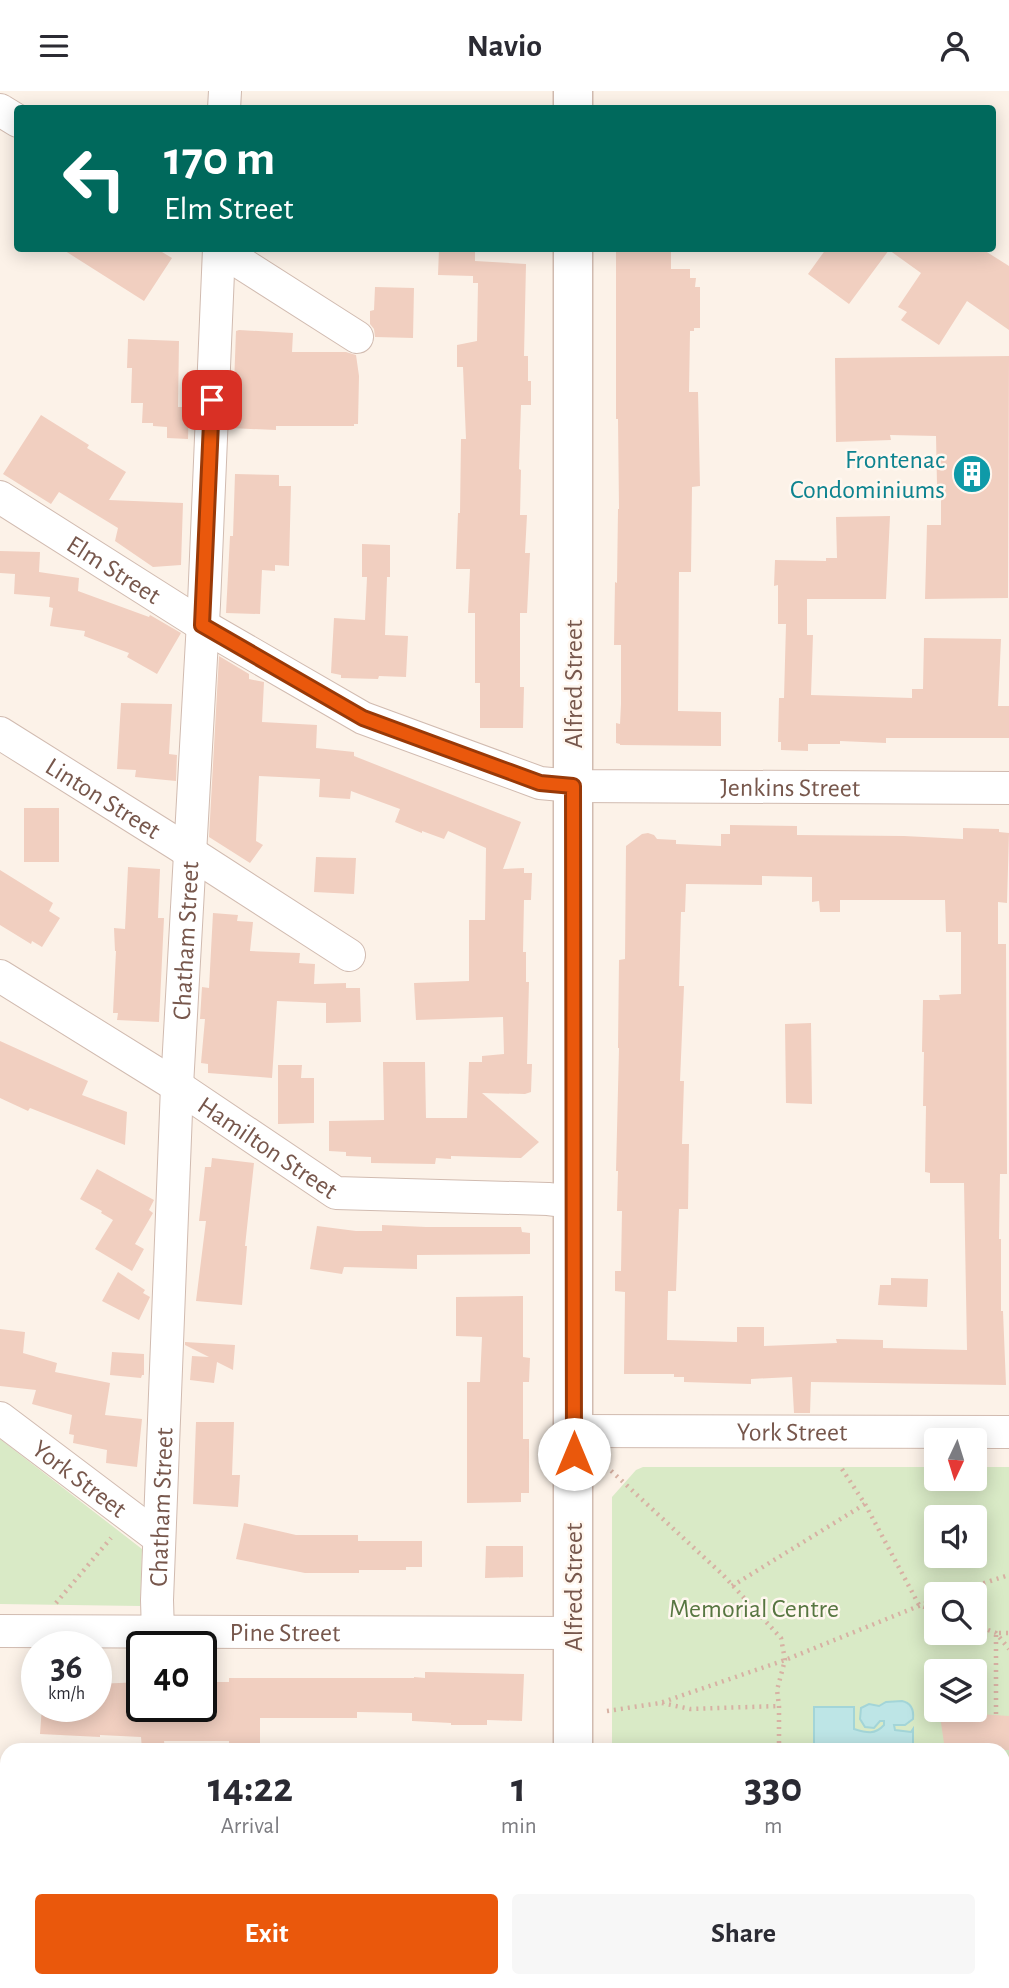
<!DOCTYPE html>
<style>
:root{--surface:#fff;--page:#f7f7f7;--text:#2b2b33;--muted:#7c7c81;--accent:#ea580c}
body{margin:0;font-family:"Alegreya Sans",sans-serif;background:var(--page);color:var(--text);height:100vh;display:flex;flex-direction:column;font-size:26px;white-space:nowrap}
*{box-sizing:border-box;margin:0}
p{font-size:23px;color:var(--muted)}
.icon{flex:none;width:38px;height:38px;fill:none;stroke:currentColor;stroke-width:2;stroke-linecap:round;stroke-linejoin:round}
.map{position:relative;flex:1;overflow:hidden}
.side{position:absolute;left:0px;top:1652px;width:1010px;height:245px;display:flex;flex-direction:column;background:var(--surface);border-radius:21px 21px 0 0;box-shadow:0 4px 18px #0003}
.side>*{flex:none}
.hud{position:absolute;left:14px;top:14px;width:982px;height:147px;border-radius:7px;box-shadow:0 4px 18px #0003;background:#00695c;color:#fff;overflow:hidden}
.needle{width:46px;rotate:184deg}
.controls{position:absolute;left:924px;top:1337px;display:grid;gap:14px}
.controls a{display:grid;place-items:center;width:63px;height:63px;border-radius:7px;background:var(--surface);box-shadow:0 4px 18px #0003;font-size:35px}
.speed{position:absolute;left:21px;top:1540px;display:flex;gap:14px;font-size:35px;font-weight:700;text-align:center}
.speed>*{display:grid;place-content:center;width:91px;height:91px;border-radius:50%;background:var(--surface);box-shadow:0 4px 18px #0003;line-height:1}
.speed small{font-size:18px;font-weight:400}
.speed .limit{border:4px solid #111;border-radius:10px;background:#fff;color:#111}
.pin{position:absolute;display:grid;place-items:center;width:60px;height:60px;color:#fff;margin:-30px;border-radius:14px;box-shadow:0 4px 10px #0006}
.me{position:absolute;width:77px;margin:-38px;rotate:0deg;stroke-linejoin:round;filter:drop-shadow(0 0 5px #0008)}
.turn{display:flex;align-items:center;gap:24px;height:147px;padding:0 35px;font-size:32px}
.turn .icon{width:91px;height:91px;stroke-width:2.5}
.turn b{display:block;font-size:49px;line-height:60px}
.eta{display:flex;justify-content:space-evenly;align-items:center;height:119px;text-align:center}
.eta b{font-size:42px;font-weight:700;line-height:49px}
.button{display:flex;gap:14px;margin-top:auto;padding:14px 35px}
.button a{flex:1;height:80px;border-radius:7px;background:var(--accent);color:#fff;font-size:28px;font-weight:700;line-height:80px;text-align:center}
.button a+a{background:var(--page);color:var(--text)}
header{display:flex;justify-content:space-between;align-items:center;height:91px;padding:0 35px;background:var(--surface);font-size:32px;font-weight:700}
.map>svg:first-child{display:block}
.green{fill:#d9eac6;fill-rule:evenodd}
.water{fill:#bde5e6;stroke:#a3d5d8;stroke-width:2}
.building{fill:#f1cfc0;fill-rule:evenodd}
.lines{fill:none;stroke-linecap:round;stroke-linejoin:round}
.minor-casing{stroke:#d1bbb0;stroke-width:34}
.tertiary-casing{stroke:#d1bbb0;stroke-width:41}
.path{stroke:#d7b1a3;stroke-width:4.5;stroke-dasharray:2 5;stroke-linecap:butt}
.minor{stroke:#fff;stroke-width:32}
.tertiary{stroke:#fff;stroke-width:38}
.route-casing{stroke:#983908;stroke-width:18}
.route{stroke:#ea580c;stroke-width:12}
.labels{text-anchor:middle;stroke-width:5;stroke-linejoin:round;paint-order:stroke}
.culture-label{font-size:26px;fill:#0d838f;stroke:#fff7ef;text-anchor:end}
.street-label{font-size:26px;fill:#77574c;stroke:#fff7ef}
.park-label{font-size:26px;fill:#577641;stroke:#fff7ef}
</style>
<header><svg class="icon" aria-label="menu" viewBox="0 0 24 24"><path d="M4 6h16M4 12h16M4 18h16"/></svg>Navio<svg class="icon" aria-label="person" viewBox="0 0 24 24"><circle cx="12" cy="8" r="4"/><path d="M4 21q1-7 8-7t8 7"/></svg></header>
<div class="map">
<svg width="1009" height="1897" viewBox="0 0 1009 1897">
<rect width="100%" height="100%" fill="#fcf2e8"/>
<path class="green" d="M0 1348 142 1458 140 1515 0 1513Z
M643 1376H936V1388H975V1376H1009V1897H614V1890H1003V1659H612V1406L636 1379ZM936 1426H975V1465H936ZM936 1503H975V1542H936ZM936 1580H975V1619H936Z"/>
<path class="water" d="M902 1610C911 1612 914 1619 913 1628L905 1634H894L895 1639 911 1641 913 1638V1653H906L905 1659H866L865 1655 855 1654 854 1659H814V1616H854V1638C867 1642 875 1644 884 1634V1630H880L874 1637 865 1636 860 1628 861 1617 869 1613 879 1615 886 1611Z"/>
<path class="building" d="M62 158H157L172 167 144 210Z
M439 158H475V170L526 173 524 265H528V290H531V314H521L519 378 521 379 520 424H527L525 462H530L527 522H520V596H524L523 637H480V592H475V522H468L470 478H456L458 422H460L461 348H466L463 276H457V254L477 250 478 192H473V185L438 184Z
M616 158H671V178H690V187H696L695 196H700V237H694V240H690L689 301H698L700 395 692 396 691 481H679L678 620 721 621V655L620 654V653L616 652V632L620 633 621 613V554H614L615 491 617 492 618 418H619L618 328H616Z
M826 158H982L1009 175V239L967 210 939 254 901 229 907 221 898 216 921 182 889 159 849 213 808 183Z
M375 196 414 197 413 247 375 246 374 238 370 233V220L374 219Z
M239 239 293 242 292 261H346L356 264 359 285 358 333H354V335H276V339L230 337 232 293 234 294 236 240Z
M128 248 179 250 178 316H189L188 348 167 347V336L153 335V332H142L143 312H131L132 277H127Z
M1009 265 1008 507 925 508 927 434H941V394H937L936 345 890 344 891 349 836 351 835 267Z
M41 324 89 354 87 357 126 381 109 409 183 412 181 474 153 476 115 450 118 437 59 401 51 413 3 383Z
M235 383 279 384V395H291L289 475 275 474V480L262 479 260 523 226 522 230 445H233Z
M890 425 886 508H807V544H813L811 604 912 607V598H923L924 547 1001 548 998 615H1009V647H886V652L840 650V653H808V660L781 659V651H778L779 607H784L786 533H778V494L774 495 775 469 826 470V467H837L836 426Z
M362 453 390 454V486H387L385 544 408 545 406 586 379 585 378 588 341 587V584L331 582 334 527 365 529 367 486H362Z
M0 460 40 461 39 481 79 487 78 500 149 526 150 524 181 542 157 583 127 566 129 562 84 545 85 540 50 535 53 517 49 516 50 506 14 503 15 483 0 482Z
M219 565 249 583V588L264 591 262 631 317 634 316 657 354 661V665L521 731 503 778 524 777V782H532L531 809H524L523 861H526V891H529L527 973H532L531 1001 525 1003 482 1002 539 1051 521 1067 451 1065V1068L436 1067 435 1073 371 1072V1066L346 1065V1061L329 1060V1030L384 1029 383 971H425L426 1027H467L469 971H482V965L504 963 503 926 416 929 414 892 469 890V829H485L486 757 448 740 444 748 422 740V742L395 731 400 718 351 700 350 708 319 706 320 688 259 685 256 750 263 754 250 772 209 746Z
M121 612 172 613 169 663 177 664 176 690 135 686 136 679 117 678Z
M24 717H59V771H24Z
M730 734 797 735V744L904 745 963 748V737L999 738V741L1009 742 1007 812 998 811V853H1006L1007 1083H1000L999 1148H1001V1220H1003L1006 1294 811 1291 810 1322H794L792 1286 751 1288V1293L684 1291V1286H674V1283H624L625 1201 615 1200V1180H621L622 1120H617L618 1080H616L619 957H618L619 869 625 868 626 755 642 743 648 742 654 744 657 748 676 749V753L721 755V743H730ZM762 785 812 786V811L819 810 820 821H840V809H945L946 841H961V903L939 904 940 909H923L922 961H924L923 1015H926L925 1081 930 1082V1092H964L967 1259 883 1257V1249L836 1248 837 1252 764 1255V1236H737V1251L667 1249 668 1200H676L679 1118H688L689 1053H682L684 990H680L684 895H679L681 821H685L686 793 762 794Z
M316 766 356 767 354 803 314 801Z
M128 776 160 778 158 827H164L159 931 117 929 118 922H113L116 860H115L114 837 125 838Z
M0 779 53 812 49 820 60 827 42 856 32 850 31 853 0 834Z
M213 822 238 824 237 830 253 831 250 860 300 862 299 872 315 873 314 893 346 892V897H360L361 931 326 932V912L277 910 272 987 208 982V973L201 972 205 928H200L202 896 209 897Z
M811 932 812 1013 786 1012 785 933Z
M0 950 88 990 82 1004 127 1021 125 1054 30 1017 28 1020 0 1007Z
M278 974H302L301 987H314V1032L278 1033Z
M212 1067 254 1072 245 1155H247L242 1214 196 1210 206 1130H199L202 1104 205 1076H211Z
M97 1078 154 1109 149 1119 153 1122 135 1153 144 1158 132 1180 95 1158 113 1129 101 1122 102 1120 80 1108Z
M382 1134 426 1136H521L522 1141 530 1142V1163L417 1164V1178L344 1176 342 1183 310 1178 317 1135 356 1140H382Z
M118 1181 145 1199 143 1202 150 1206 139 1229 102 1210Z
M891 1187 928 1188 927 1216 878 1214 880 1194H891Z
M523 1205V1266L530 1267 529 1291H523V1348H529V1402H521V1411L467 1412V1291H480L482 1246 456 1245V1206Z
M0 1238 25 1241 23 1262 57 1272 55 1281 110 1292 105 1324 142 1328 137 1376 106 1372 107 1359 73 1352 74 1344 69 1343 72 1324 32 1313 36 1299 0 1295Z
M185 1251 235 1254 233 1279 217 1271 214 1292 190 1289 192 1265 209 1266 185 1254Z
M112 1261 144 1263V1284H142L141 1287 110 1284Z
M196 1331H234L232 1384H240L238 1416 193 1413Z
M244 1432 296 1444H358V1450H422V1476H406V1479H359V1482H305L236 1468Z
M486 1455H523V1486L485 1487Z
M425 1581 524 1583 522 1630 487 1629V1634H451V1632L412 1630V1622L357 1621V1627H260V1653H229V1650H164L165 1658 147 1659H142L141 1646 100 1644V1646L40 1643 42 1615H96V1593L142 1591V1615H201V1591H229V1587H414V1586L425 1587Z
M980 1623 1009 1625V1659H945L940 1625 980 1626Z"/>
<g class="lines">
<g class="minor-casing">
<g id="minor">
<path d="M224 18 225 0"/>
<path d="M0 19 18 30"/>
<path d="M219 158 357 246"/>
<path id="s1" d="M0 406 202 534 363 627 540 692 573 695 1009 697"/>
<path id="s2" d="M0 642 177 753 349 864"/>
<path id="s3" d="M0 885 177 995 336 1102 548 1108 573 1111"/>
<path id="s4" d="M0 1327 159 1447"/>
<path id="s5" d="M575 1340 1009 1341"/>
<path id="s6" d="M0 1540 572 1542"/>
<path id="s7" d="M158 1542 157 1509 177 995 204 513 219 158"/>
<path d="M0 1830H7"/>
</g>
</g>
<g class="tertiary-casing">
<path id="tertiary" d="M573 0V18
M573 158V1659
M574 1897V1890"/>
</g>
<path class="path" d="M606 1375 723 1484 781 1547 785 1569 777 1599 779 1615V1659
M842 1378 865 1413 919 1514 936 1520
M732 1495 865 1413
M950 1503 1009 1484
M56 1512 111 1447
M975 1534 996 1542 1009 1558
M662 1612 690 1618 779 1615
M607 1620 660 1612 785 1569 936 1508
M996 1623V1542H1009
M1003 1787 1009 1782
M1003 1829H1009
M762 1890 764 1893 769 1890"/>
<use href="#minor" class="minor"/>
<use href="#tertiary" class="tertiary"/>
</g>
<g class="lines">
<g class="route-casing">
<path id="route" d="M212 309 202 534 363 627 540 692 573 695 574 1363"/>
</g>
<use href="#route" class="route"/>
</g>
<defs>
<g id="building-disc" transform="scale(2.0125)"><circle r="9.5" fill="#0f9aa8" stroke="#fff7ef"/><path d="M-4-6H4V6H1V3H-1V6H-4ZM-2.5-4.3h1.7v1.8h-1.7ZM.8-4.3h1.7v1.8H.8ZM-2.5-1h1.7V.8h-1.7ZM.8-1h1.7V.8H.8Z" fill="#fff"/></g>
</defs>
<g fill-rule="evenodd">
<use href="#building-disc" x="972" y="383"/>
</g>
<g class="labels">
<g class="culture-label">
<text x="945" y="377">Frontenac<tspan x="945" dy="30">Condominiums</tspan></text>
</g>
<g class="street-label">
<text dy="9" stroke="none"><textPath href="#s1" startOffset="135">Elm Street</textPath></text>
<text transform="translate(573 593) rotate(-90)" y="9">Alfred Street</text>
<text dy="9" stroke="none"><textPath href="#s1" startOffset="864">Jenkins Street</textPath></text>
<text dy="9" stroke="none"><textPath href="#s2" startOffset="122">Linton Street</textPath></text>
<text dy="9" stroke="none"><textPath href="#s7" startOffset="693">Chatham Street</textPath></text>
<text dy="9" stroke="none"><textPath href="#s3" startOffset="318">Hamilton Street</textPath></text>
<text dy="9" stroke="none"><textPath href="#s5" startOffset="217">York Street</textPath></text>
<text dy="9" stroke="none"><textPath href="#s4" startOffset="100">York Street</textPath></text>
<text dy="9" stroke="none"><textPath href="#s7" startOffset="126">Chatham Street</textPath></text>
<text transform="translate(573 1496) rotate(-90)" y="9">Alfred Street</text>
<text dy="9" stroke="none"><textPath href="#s6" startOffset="285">Pine Street</textPath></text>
</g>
<g class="park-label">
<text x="754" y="1526">Memorial Centre</text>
</g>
</g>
</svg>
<div class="controls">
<a><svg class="needle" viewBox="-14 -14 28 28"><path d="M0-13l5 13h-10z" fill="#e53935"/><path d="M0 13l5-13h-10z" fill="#7c7c81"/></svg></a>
<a><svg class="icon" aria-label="sound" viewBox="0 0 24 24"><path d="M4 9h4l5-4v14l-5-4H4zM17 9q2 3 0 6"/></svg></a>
<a><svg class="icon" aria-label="search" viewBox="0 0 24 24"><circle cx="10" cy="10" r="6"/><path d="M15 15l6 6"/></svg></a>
<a><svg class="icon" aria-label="layers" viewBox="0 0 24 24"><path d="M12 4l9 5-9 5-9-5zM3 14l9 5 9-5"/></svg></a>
</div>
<div class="speed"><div>36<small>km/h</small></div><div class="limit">40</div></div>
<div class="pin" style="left:212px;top:309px;background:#d93025"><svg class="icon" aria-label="arrive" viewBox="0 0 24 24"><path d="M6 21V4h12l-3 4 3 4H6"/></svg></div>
<svg class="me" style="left:574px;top:1363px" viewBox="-20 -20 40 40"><circle r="19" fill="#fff"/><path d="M0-13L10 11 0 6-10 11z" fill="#ea580c"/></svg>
<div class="hud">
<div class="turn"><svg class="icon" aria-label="left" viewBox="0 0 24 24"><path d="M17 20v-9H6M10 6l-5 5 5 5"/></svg><div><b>170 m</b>Elm Street</div></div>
</div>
<section class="side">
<div class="eta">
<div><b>14:22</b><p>Arrival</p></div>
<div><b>1</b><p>min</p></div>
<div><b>330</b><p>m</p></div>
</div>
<div class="button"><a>Exit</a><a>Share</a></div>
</section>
</div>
